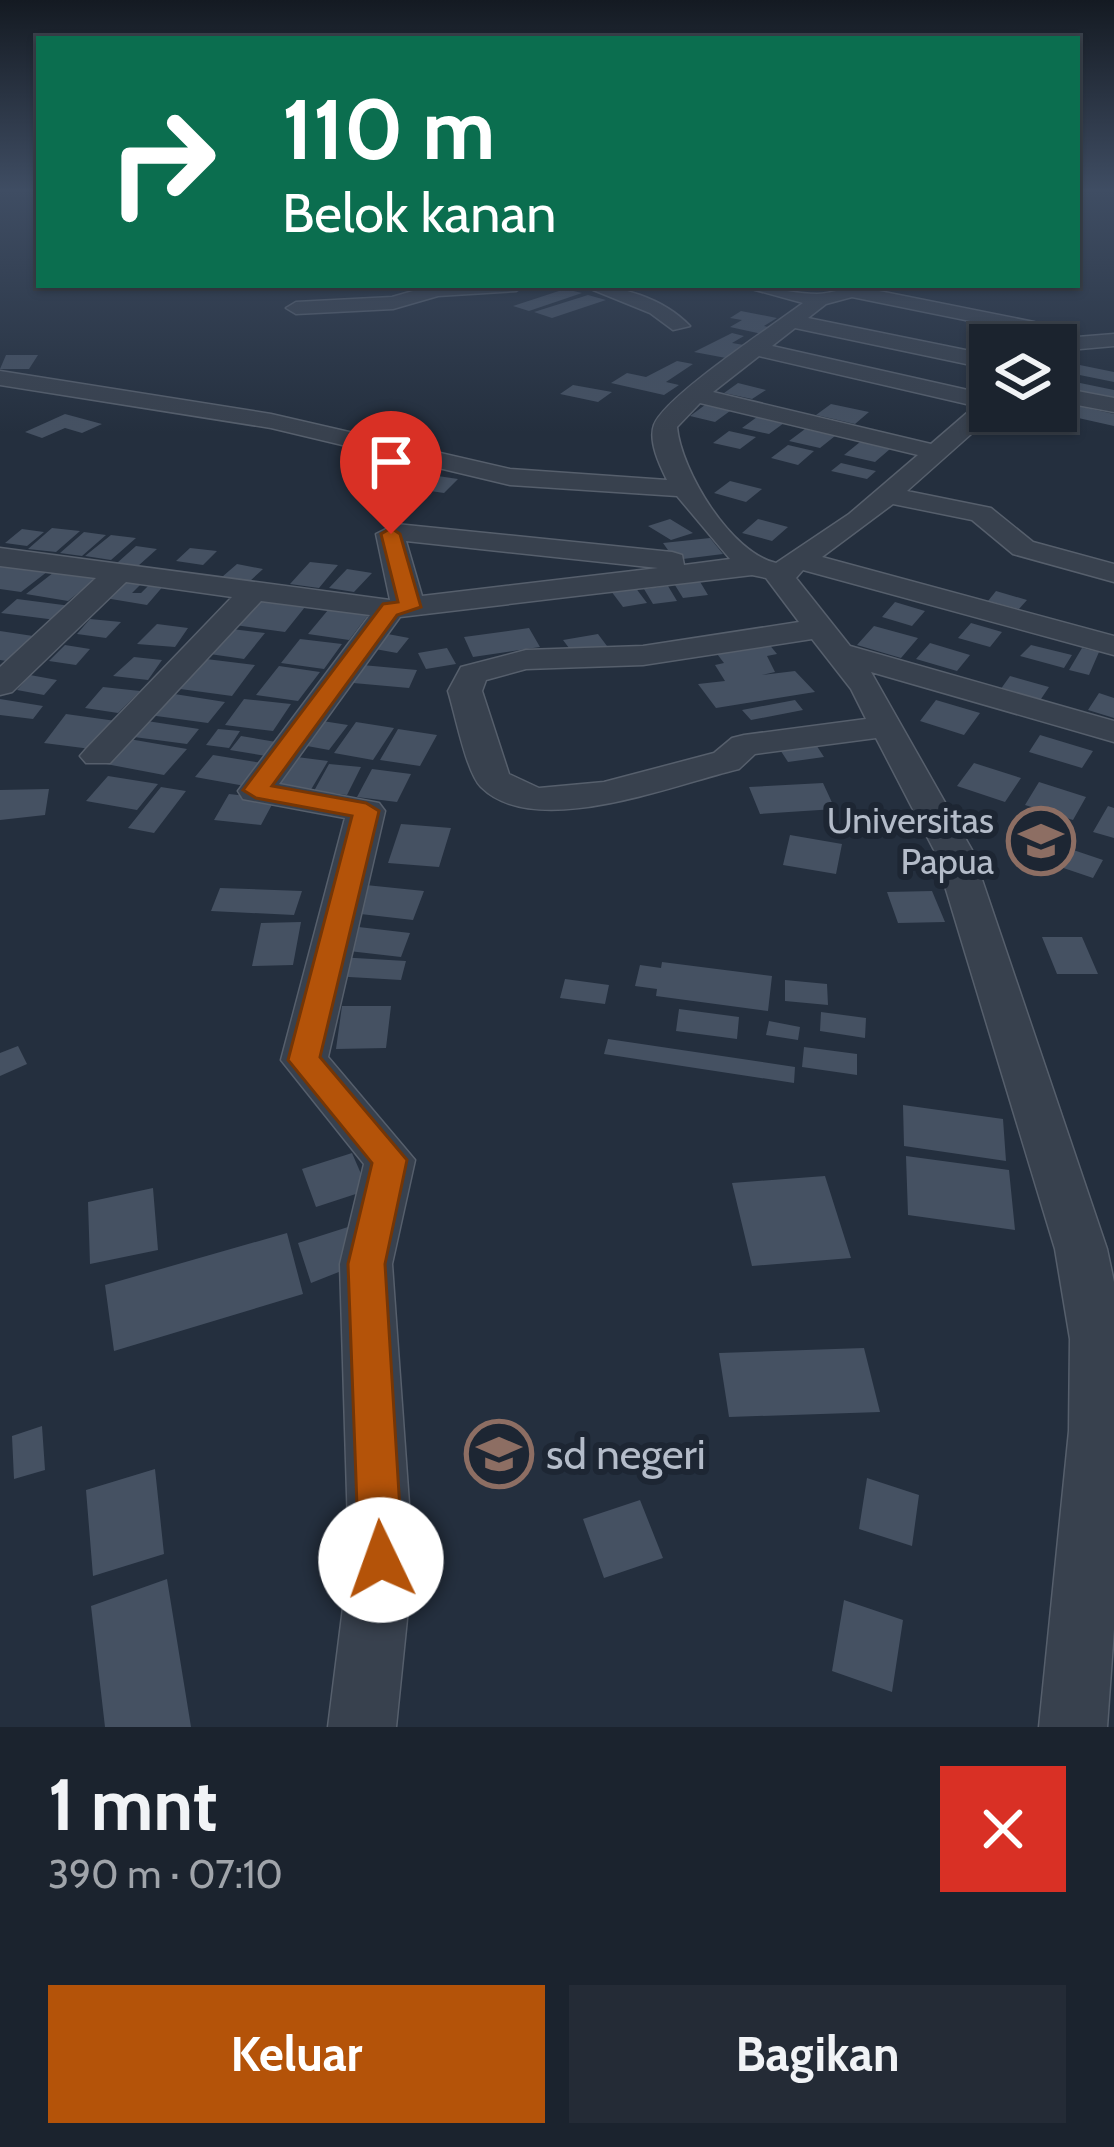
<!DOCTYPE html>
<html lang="id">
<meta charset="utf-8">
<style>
:root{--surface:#1b232e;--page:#242b36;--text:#f1f3f6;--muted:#a0a4aa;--line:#39404a;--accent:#b45309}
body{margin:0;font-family:Cabin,sans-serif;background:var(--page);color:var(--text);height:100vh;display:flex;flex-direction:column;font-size:45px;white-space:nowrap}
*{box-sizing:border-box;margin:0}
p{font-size:39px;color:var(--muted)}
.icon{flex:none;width:66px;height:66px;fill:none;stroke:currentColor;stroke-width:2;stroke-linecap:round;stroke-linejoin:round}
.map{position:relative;height:1727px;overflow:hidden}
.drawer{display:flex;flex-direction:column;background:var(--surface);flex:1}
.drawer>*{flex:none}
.hud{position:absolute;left:36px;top:36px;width:1044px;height:252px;border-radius:0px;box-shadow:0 3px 9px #0004,0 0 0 3px var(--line);background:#0b6e4f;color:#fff;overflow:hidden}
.buttons{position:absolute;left:969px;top:324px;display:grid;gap:24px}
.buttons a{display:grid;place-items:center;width:108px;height:108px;border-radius:0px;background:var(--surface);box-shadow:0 3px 9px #0004,0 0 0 3px var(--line);font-size:60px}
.pin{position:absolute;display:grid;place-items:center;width:102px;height:102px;color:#fff;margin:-123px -51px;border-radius:50% 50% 50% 0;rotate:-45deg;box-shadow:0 0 12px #0007}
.pin .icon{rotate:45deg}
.me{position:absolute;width:132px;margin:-66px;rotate:357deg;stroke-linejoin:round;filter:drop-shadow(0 0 9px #0008)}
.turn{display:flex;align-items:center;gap:42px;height:252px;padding:0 48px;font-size:54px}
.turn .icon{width:156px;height:156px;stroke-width:2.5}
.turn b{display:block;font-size:84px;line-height:102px}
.round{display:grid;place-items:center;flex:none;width:126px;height:126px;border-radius:0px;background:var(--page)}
.headline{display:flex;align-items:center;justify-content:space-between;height:204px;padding:0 48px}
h1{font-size:72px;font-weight:700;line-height:90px}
.primary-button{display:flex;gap:24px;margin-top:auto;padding:24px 48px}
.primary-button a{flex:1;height:138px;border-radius:0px;background:var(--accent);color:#fff;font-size:48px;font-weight:700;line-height:138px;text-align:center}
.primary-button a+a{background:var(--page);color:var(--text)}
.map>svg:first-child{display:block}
.building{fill:#455162}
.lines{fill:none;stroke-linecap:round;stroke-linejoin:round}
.minor-casing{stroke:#565f6c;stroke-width:3}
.minor{fill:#38414e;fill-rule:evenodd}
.route{fill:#b45309;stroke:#753606;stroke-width:3}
.labels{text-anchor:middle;stroke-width:12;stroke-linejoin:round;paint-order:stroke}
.poi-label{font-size:36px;fill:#b4bcc9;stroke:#1d2633;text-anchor:end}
.near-poi-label{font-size:42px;fill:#b4bcc9;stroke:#1d2633;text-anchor:start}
</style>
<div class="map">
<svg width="1114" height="1727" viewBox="0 0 1114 1727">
<rect width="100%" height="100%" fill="#242f3e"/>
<path class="building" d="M565 289 582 293 529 311 513 306Z
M588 295 606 300 552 318 534 312Z
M741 311 777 318 764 326 772 328 762 334 730 327 742 320 730 318Z
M732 333 744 336 732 343 744 345 726 358 694 352Z
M6 355H38L29 369H0Z
M677 361 693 364 666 382 679 385 664 395 611 383 627 373 646 377Z
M1070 363 1114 372V382L1060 371Z
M1056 378 1114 390V402L1056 389Z
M738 383 766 390 752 399 724 393Z
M573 385 612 392 598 402 560 394Z
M1056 401 1114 414V426L1056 413Z
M831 404 869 412 855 424 816 415Z
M705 405 730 411 715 422 690 416Z
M65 414 102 424 82 433 65 428 42 438 25 432Z
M757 417 784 423 769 434 742 428Z
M805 429 835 436 820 448 789 441Z
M729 431 756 437 740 449 713 443Z
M860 442 890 449 875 462 844 455Z
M788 445 814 451 798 465 771 458Z
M841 463 876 471 867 479 831 471Z
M431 475 458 479 444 493 417 489Z
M730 481 762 489 746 502 714 493Z
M670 519 693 533 671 540 648 526Z
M758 519 788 527 772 541 742 533Z
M52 528 80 531 56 552 28 549Z
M22 529 44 532 27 546 5 543Z
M84 532 106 535 82 556 60 553Z
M111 535 136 538 111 560 85 556Z
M710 538 723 554 675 560 663 543Z
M136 546 157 549 138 566 117 563Z
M190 548 217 551 203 565 176 561Z
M310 562 338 565 319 588 290 584Z
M0 563 52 568 21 592 0 589Z
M237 564 263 569 249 582 222 577Z
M58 569 99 576 68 601 26 594Z
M347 569 372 573 354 592 329 588Z
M126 578 144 581 132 593H141L151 583 165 584 147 605 105 598Z
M699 580 708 595 683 598 673 582Z
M668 586 677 601 653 604 644 589Z
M635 587 647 603 623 607 611 591Z
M996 591 1027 600 1019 609 988 601Z
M17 599 71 606 56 620 1 613Z
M256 601 305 607 285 632 235 625Z
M895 602 925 611 912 626 882 617Z
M328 610 368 615 349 640 308 634Z
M90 619 121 622 106 638 77 634Z
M971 623 1002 632 990 647 958 638Z
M157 624 188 628 175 647 137 644Z
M874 626 918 638 901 658 857 645Z
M224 628 265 633 244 659 203 653Z
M529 628 540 647 473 657 464 637Z
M0 631 33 636 7 661 0 660Z
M377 632 409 638 397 653 364 647Z
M598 634 607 646 572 652 563 640Z
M764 638 777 654 767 656 775 672 762 675 795 671 815 692 716 708 698 684 725 681 715 665 724 663 711 646Z
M300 639 342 644 324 669 281 663Z
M930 643 970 655 957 671 916 659Z
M65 645 90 649 76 665 49 661Z
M1031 645 1072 655 1064 668 1020 656Z
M447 648 456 664 426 669 418 653Z
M1082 648 1099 652 1089 675 1069 670Z
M134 657 162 660 148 680 113 676Z
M198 658 255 665 232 696 173 688Z
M351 664 417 670 409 688 342 682Z
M279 666 320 672 298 701 256 695Z
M30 675 57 680 44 695 17 690Z
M1010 676 1049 687 1037 705 998 693Z
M103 687 140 691 118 713 85 708Z
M168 693 225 702 208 723 149 715Z
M1099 693 1114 698V718L1088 710Z
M0 699 43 706 33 719 0 715Z
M244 699 291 704 273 731 225 725Z
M795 700 803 710 751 720 742 710Z
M936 700 980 713 964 735 920 721Z
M66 714 116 721 91 749 44 743Z
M316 720 348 725 329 750 296 744Z
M147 721 199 729 187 744 134 737Z
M356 722 394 728 373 760 334 753Z
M218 729 240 731 229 748 206 745Z
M398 729 437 735 420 766 380 760Z
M1040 735 1093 751 1082 768 1029 752Z
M241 736 282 743 272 757 230 750Z
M811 737 824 757 788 762 775 742Z
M129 739 187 749 164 775 106 764Z
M213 755 262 763 245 786 195 777Z
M289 756 328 761 309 793 268 787Z
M974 763 1021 778 1005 802 957 786Z
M329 764 361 767 347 795 314 791Z
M372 769 411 774 397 802 357 797Z
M108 776 158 784 137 810 86 801Z
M1039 782 1086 797 1073 820 1025 805Z
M823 783 835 809 760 814 749 787Z
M161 787 186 791 154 833 128 828Z
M49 789 45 815 0 820V790Z
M229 794 275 799 261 825 214 820Z
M1108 806 1114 808V838L1093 832Z
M1023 815 1072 831 1064 844 1015 827Z
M401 824 451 828 439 867 388 863Z
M790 835 842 844 836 874 783 865Z
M1029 835 1103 860 1093 878 1019 853Z
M356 884 424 891 413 920 343 912Z
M220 888 302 891 294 915 211 911Z
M932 891 945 922 898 923 887 892Z
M301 922 293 965 252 966 261 923Z
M350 926 410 933 401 957 340 950Z
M1042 937H1082L1098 974H1057Z
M338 957 406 961 401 980 332 976Z
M662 962 772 976 768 1011 656 996 657 989 635 986 640 965 661 968Z
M565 979 609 985 605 1004 560 998Z
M785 980 827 984 828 1005 785 1001Z
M342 1006H391L386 1048 336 1049Z
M679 1009 739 1017 737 1039 676 1031Z
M821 1012 866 1018 865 1038 820 1031Z
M769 1021 800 1027 798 1040 766 1035Z
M608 1039 795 1067 794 1083 604 1054Z
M18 1046 27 1064 0 1076V1053Z
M804 1047 857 1054V1075L802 1067Z
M903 1105 1003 1119 1006 1161 904 1146Z
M352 1153 368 1190 316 1207 302 1169Z
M906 1156 1009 1170 1015 1230 908 1215Z
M825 1176 851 1258 752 1266 732 1183Z
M153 1188 158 1250 90 1264 88 1202Z
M348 1227 354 1266 311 1283 298 1243Z
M287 1233 303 1294 114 1351 105 1285Z
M864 1348 880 1412 729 1417 719 1353Z
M42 1426 45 1470 14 1479 12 1436Z
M155 1469 164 1554 93 1576 86 1490Z
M867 1478 919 1495 912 1546 859 1529Z
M640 1500 663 1558 604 1578 583 1519Z
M167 1579 191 1727H105L91 1606Z
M844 1600 903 1620 892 1692 832 1671Z"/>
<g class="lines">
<g class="minor-casing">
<path id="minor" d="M434 285H526L516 291 438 296 393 309 296 314 286 308 296 302 392 297Z
M581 285C620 285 663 298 690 326L673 330 650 313Z
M737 285C765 285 792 294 817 294 834 294 848 285 866 285L864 288 1034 322 1077 337 1114 334V346L1080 349 1056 360 1058 344 1029 333 852 297 826 304 808 318 990 355V369L795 328 772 346 990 395V411H997L907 491 991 508 1033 542 1114 564V582L1013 554 972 520 893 504 822 557 1114 636V655L803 570 796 578 850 646 1114 721V742L871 672 972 850 1107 1249 1114 1282V1629L1107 1727H1039L1069 1431 1070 1339 1055 1249 934 850 876 738 755 754 739 769C675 784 535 841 481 787 466 772 455 713 448 691L461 667 526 650 643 646 799 622 766 578 752 575 400 617 279 784 379 803 385 811 328 1057 415 1160 392 1264 413 1560 396 1727H328L349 1560 340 1264 364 1164 281 1060 345 818 243 799 238 791 370 615 261 601 110 763H86L80 756 86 749 232 597 126 582 12 692 0 695V667L96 578 0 566V548L390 600 376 534 396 524 672 552 682 555 684 565 730 559 677 496 510 485 271 428 0 385V371L271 414 510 469 667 480C660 466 648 441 654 425 665 396 774 325 803 303ZM759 356 975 406 931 444 713 392ZM700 403 918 455 849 514 776 563C731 553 681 471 677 427ZM406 541 658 568 422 596ZM812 639 851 689 866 719 744 735 732 738 714 753 604 782 539 788 509 774 482 691 486 680 526 669 643 665Z
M1056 387 1114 398V412L1056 401Z"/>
</g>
<use href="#minor" class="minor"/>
</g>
<linearGradient id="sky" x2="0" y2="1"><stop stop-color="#141a22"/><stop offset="0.44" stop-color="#3f4d63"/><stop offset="1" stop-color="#3f4d63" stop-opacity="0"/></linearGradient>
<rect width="1114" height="433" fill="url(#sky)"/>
<path class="route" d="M391 528 400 534 421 607 397 615 272 786 366 803 379 811 320 1057 407 1160 385 1264 403 1560 397 1576 381 1582 365 1576 359 1560 348 1264 372 1163 288 1060 352 816 256 798 243 790 383 604 398 602 381 534Z"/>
<defs>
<g id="university-ring" transform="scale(3.45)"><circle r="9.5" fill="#1d2633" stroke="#8d6e63" stroke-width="1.5"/><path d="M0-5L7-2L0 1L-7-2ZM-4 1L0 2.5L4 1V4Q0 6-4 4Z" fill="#8d6e63"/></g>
<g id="school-ring" transform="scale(3.45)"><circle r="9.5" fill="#1d2633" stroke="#8d6e63" stroke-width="1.5"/><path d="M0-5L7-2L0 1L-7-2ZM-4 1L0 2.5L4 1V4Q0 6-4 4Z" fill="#8d6e63"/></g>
</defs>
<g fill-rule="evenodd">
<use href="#university-ring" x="1041" y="841"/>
<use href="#school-ring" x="499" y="1454"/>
</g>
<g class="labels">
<g class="poi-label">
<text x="994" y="833">Universitas<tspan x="994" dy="41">Papua</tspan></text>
</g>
<g class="near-poi-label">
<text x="546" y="1469">sd negeri</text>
</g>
</g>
</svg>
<div class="buttons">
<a><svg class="icon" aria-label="layers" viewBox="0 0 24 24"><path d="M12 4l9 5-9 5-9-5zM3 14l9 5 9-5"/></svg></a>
</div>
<div class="pin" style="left:391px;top:534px;background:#d93025"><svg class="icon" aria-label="arrive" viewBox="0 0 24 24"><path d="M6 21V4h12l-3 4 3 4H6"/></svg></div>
<svg class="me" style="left:381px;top:1560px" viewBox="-20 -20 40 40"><circle r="19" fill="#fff"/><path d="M0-13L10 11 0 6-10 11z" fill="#b45309"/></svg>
<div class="hud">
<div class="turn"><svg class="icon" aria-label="right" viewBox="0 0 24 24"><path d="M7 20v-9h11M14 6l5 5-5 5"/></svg><div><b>110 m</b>Belok kanan</div></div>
</div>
</div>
<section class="drawer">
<div class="headline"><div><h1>1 mnt</h1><p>390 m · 07:10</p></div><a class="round" style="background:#d93025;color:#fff"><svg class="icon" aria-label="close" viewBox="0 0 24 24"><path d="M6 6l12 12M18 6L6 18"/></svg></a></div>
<div class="primary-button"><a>Keluar</a><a>Bagikan</a></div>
</section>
